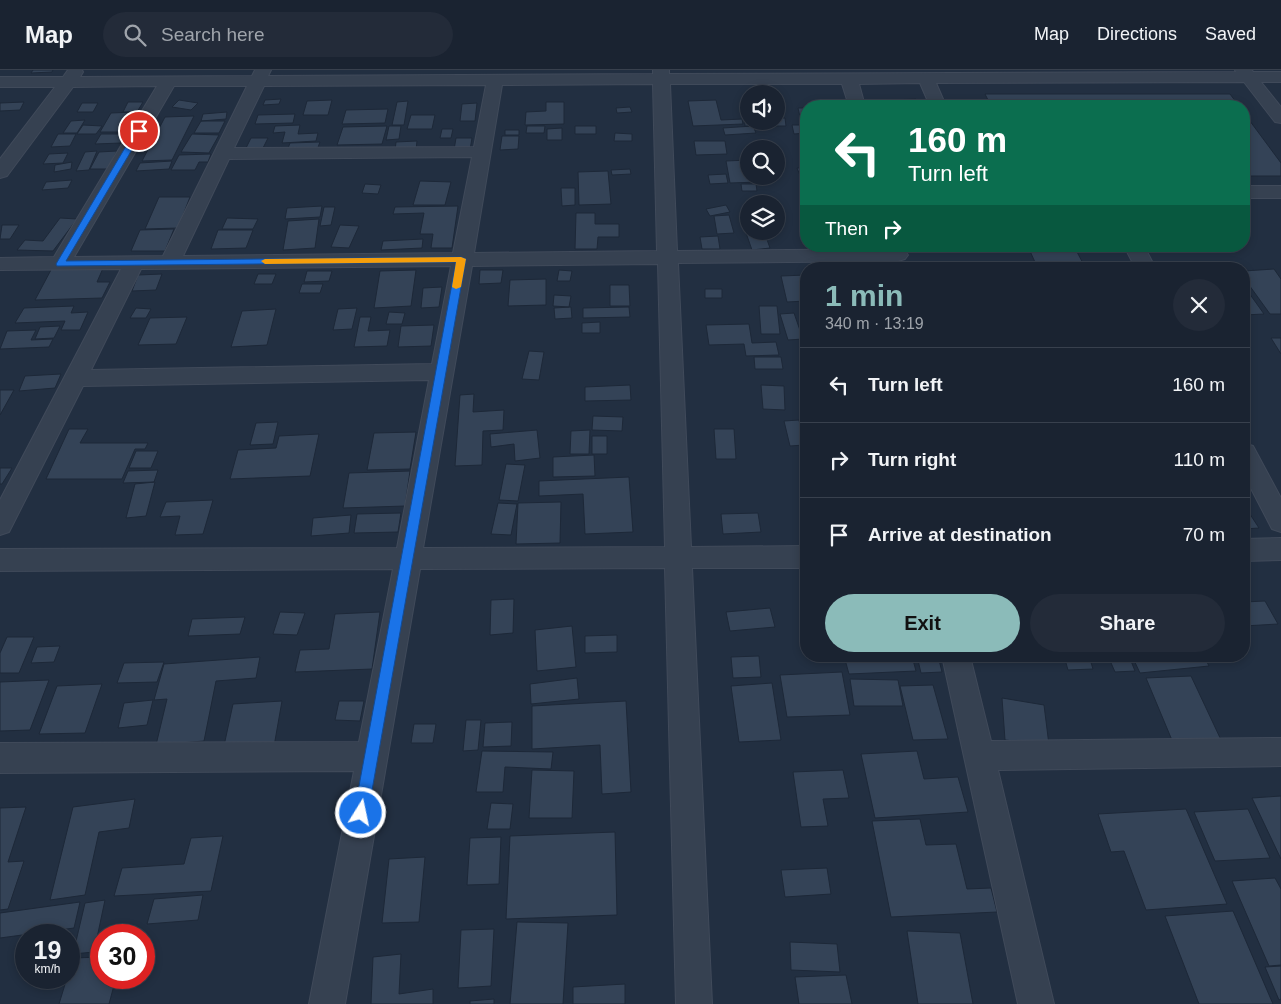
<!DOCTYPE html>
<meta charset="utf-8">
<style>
:root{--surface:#1a2331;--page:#232b39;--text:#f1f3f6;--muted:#9fa4ab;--line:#38404d;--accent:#8bbbb9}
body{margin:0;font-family:Arial,sans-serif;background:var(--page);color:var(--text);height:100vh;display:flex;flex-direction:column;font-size:19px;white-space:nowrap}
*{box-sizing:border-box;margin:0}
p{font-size:16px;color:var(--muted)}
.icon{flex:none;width:28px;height:28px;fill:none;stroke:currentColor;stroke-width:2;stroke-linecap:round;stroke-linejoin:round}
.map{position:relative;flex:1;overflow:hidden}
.side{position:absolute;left:800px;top:192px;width:450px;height:400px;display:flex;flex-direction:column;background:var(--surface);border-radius:20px;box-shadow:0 2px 8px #0003,0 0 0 1px var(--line)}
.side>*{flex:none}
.guide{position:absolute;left:800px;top:30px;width:450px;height:152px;border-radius:20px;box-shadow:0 2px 8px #0003,0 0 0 1px var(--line);background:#0b6e4f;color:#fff;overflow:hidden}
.tools{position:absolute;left:740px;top:15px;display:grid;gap:10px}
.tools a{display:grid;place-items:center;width:45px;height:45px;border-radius:50%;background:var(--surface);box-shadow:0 2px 8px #0003,0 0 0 1px var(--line);font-size:25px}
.speed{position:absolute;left:15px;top:854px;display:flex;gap:10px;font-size:25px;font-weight:700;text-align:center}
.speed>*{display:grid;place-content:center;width:65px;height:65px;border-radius:50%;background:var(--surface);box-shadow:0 2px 8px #0003,0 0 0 1px var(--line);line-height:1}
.speed small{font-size:12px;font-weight:400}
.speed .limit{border:8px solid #d22;background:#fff;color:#111}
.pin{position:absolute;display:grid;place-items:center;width:42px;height:42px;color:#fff;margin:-21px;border:2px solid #fff;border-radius:50%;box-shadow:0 1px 5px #0007}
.me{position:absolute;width:55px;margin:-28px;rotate:10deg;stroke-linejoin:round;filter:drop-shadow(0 0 4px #0008)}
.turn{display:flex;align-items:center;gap:18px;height:105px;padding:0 25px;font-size:22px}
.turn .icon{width:65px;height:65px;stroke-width:2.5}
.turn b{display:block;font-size:35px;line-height:42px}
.then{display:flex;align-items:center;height:48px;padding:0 25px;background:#0003;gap:10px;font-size:19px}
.round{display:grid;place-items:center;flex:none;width:52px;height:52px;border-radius:26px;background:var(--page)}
.summary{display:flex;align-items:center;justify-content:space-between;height:85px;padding:0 25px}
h1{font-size:30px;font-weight:700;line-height:38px;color:var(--accent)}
.button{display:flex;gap:10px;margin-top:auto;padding:10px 25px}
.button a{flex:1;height:58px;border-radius:30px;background:var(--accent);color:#111;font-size:20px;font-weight:700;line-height:58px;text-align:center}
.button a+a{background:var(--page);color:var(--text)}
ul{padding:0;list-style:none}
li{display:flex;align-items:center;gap:15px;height:75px;padding:0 25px;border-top:1px solid var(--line)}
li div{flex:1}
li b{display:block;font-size:19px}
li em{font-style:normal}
header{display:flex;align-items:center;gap:30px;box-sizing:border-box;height:70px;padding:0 25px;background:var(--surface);border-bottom:1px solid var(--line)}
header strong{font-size:24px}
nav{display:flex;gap:28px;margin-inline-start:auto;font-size:18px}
.search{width:350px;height:45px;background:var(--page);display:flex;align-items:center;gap:12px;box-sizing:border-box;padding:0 18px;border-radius:28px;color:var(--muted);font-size:19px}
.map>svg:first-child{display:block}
.building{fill:#344357;stroke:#1d2838}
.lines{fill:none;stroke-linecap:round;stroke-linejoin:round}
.minor-casing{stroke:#404a5a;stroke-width:2}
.minor{fill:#364151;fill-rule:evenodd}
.route{fill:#1a73e8;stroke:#114b97}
.slow{fill:#f59e0b}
</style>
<header>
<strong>Map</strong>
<div class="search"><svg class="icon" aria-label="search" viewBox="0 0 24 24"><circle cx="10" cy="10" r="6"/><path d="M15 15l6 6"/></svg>Search here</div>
<nav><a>Map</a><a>Directions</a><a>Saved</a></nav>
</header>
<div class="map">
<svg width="1281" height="934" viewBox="0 0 1281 934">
<rect width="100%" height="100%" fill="#222f41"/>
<path class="building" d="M33 0H53L52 2 31 3Z
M985 24H1230L1239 36H991Z
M281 29 279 34 263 35 265 30Z
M916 29 919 36H895L892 30Z
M179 30 198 33 191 40 172 37Z
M332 30 328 45H303L307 31Z
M716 30 721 50 742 49 743 54 693 56 688 31Z
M816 30H841L844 36H818Z
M408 31 404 55H392L397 32Z
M24 32 20 40 0 41V33Z
M128 32H143L137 42H123Z
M546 32H564V54L525 55 526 42 546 41Z
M82 33H98L93 42H77Z
M477 33 475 51H460L462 34Z
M630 37 632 42 617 43 616 38Z
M798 38H806V47H800Z
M388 39 385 53 342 54 346 40Z
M744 41 749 42V51H755L756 56H745Z
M135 42 126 62H100L111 43Z
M227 42 226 49 201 51 203 44Z
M1244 43 1281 93V106H1244Z
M295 44 293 53 255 54 258 45Z
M411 45H435L432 59H407Z
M194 46 172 90 142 91 165 47Z
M776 48H785L786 56H769V51H776Z
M85 50 77 63H63L71 51Z
M201 51H225L219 63H194Z
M83 55 102 56 96 64H77Z
M300 55 298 64 318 63 316 71 282 73 285 62 273 63 275 56Z
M792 55H806V63L794 64Z
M387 56 382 74 337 75 343 57Z
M389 56H401L399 69 386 70Z
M527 56H545L544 63H526Z
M575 56H596V64H575Z
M753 56 756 63 725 65 723 58Z
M562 58V70H547V59Z
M442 59H453L451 68H440Z
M505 60H519V65H505Z
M615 63 632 64V71H614Z
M58 64H76L70 76 51 77Z
M101 64H126L121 73 95 74Z
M192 64 219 65 209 83 181 82Z
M502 66H519L518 79 500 80Z
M251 68H268L262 80H245Z
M456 68H472L470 80H454Z
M417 71 416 80 395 81 396 72Z
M694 71H725L727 84 696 85Z
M320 72 317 80 287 81 290 73Z
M97 81 89 100 76 101 85 82Z
M117 81 108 99H90L99 82Z
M68 83 63 93 43 94 49 84Z
M211 84 208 92H199L195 100H171L179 85Z
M749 90V106H758L759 112 730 113 726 91Z
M172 91 169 99 136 101 140 93Z
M72 92 71 99 54 102 55 95Z
M797 98H806V114L804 115Z
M630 99 631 104 612 105 611 100Z
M608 101 611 134 579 135 578 102Z
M726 104 728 113 710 114 708 105Z
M72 110 68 118 42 120 46 112Z
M420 111 451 112 445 135H413Z
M365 114 381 115 378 124 362 123Z
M741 114H756L757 121H742Z
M561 118H575V135L562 136Z
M159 127H190L178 158 145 159Z
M726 135 730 142 710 146 706 139Z
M322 136 320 147 285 149 287 138Z
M458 136 452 178H431L433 164H420L424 143 393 144 395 137Z
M324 137H335L331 155 320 156Z
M576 143H595V154H619V167H598L597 179H575Z
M729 145 734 163 717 164 714 146Z
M60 148 77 149 53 181 17 180 25 170 43 171Z
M227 148 258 149 253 159H222Z
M319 149 315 178 283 180 288 151Z
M2 155H19L10 169H0Z
M340 155 359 156 349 178 331 177Z
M174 159 165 181H131L140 160Z
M749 159V161H764L770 178 752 180 745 160Z
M218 160H253L246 178 211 179Z
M718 166 720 179H702L700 167Z
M423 169 422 178 381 180 383 171Z
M1076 180 1086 199H1038L1030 181Z
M104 196 97 212H110L102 228 35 230 52 198Z
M1274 199 1281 209V244H1270L1244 208V201Z
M416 200 411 236 374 238 380 201Z
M480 200H503L501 213 479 214Z
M559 200 572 201 570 211H557Z
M307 201H332L329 211 304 212Z
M162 204 156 220 132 221 138 205Z
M258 204H276L272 214H254Z
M806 205V231L787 232 781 206Z
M546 209V235L508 236 510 210Z
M302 214H323L320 223H299Z
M610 215H629L630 236H610Z
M1244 216 1264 244 1244 245Z
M442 217 439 237 421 238 423 218Z
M705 219H722V228H705Z
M554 225 571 226 569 237 553 236Z
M74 236 71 243 88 242 80 260H61L65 251 15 253 24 238Z
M759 236H777L780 264H761Z
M571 237 572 248 555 249 554 238Z
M629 237 630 247 583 248V238Z
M136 238 151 239 146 248H130Z
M357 238 352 259 333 260 338 239Z
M276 239 267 275 231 277 242 241Z
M389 242 405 243 402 254H386Z
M794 243 803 269 788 270 780 244Z
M187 247 176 274 138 275 150 248Z
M360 247H371L368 261 390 260 387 276 354 277Z
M600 252V263H582V253Z
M749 254 752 273 776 272 779 285 746 286 744 274 709 275 706 255Z
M434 255 431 276 398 277 401 256Z
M60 256 54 268 35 269 40 257Z
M36 260 31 270 53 269 49 277 0 279 7 261Z
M1271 268H1281V284Z
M529 281 544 282 539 310 522 309Z
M754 287H781L783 299H755Z
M61 304 55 318 19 321 25 306Z
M630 315 631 330 585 331V317Z
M761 315 784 316 785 340 763 339Z
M0 320H14L0 345Z
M474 324 473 342 504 340 503 360 483 361 482 395 455 396 460 325Z
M593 346 623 347 622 361 592 360Z
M799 350 804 375 790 376 784 351Z
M278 352 273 374 250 375 256 353Z
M69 359H88L80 373H148L145 379H135L122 409H46Z
M714 359H734L736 389H716Z
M537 360 540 388 515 391 514 374 491 377 490 364Z
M590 360 589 384H570L571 361Z
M416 362 410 399 367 400 374 363Z
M319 364 310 406 230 409 238 380 276 378 279 366Z
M592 366H607V384H592Z
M136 381H158L151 398H129Z
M594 385 595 406 553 407V387Z
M506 394 525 395 518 431 499 430Z
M0 398H12L2 414H0Z
M158 400 154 412 123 413 128 401Z
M410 401 405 436 343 438 349 403Z
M629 407 633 462 585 464 583 424 539 426V411Z
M155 412 146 446 126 448 135 414Z
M213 430 203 464 175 465 180 446 160 447 166 432Z
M561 432 560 473 516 474 518 433Z
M498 433 517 434 511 465 491 464Z
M1244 435 1259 458 1244 459Z
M401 443 398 462 354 463 357 444Z
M758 443 761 462 723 464 721 444Z
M351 445 349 463 311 466 313 448Z
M514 529 513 563 490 565 491 530Z
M1265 531 1278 554 1244 556V532Z
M770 538 775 557 730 561 726 542Z
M280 542 305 543 297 565 273 564Z
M380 542 372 599 295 602 300 580 329 579 335 544Z
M245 547 240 564 188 566 192 549Z
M572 556 576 597 537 601 535 560Z
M617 565V582L585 583V566Z
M7 567H34L19 603H0V583Z
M60 576 54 592 31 593 37 577Z
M759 586 761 607 733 608 731 587Z
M844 586H912L916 601 849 604Z
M917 586H938L942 602 921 603Z
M1064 586H1089L1093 599 1068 600Z
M1108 586H1129L1135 601 1115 602Z
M1132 586H1204L1209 596 1140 603Z
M260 587 256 608 216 611 204 671 156 675 167 629 154 630 164 594Z
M164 592 157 612 117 613 124 593Z
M842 602 850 645 787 647 780 605Z
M1191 606 1222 672 1174 675 1146 608Z
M577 608 579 629 531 634 530 614Z
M850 609 898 610 903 636H854Z
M49 610 30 660 0 661V612Z
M772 613 781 670 739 672 731 616Z
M102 614 85 663 39 664 57 616Z
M933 615 948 669 913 670 900 616Z
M1002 628 1044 635 1049 675 1005 670Z
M153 630 147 655 118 658 124 633Z
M282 631 273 682 222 685 233 634Z
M339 631H364L360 651 335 650Z
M626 631 631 722 602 724 600 675 532 679V636Z
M466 650H481L478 680 463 681Z
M512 652 511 676 483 677 485 653Z
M414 654H436L433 673H411Z
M482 681 553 682 551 699 505 697 503 722H476Z
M917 681 924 709 958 707 968 742 875 748 861 684Z
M532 700 574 701 572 748H529Z
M843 700 849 728 823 729 828 756 801 757 793 702Z
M1281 726V789L1252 728Z
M135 729 129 758 99 762 85 825 50 830 73 737Z
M491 733 513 734 510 759H487Z
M26 737 8 792 24 791 8 839 0 840V738Z
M1186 739 1227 834 1146 840 1124 781 1111 782 1098 744Z
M1248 739 1270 788 1215 791 1194 742Z
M920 749 926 775 956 774 967 819 991 818 997 842 891 847 872 751Z
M615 762 617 845 506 849 510 766Z
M223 766 211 821 114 826 122 798 184 794 191 768Z
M501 767 499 814 467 815 470 768Z
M425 787 419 852 382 853 389 789Z
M827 798 831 824 785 827 781 800Z
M1275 808 1281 819V895L1269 896 1232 811Z
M203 825 198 850 147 854 154 829Z
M105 830 94 882 73 884 85 833Z
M80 832 74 858 0 868V843Z
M1233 841 1273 934H1199L1165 846Z
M517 852 568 853 563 934H510Z
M494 859 491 916 458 918 461 860Z
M907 861 960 863 973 934H918Z
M790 872 837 874 840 902 791 900Z
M401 884 399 924 433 919V934H371L373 887Z
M101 887V908H116L109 934H59L73 888Z
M1281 896V929L1279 930 1265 897Z
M846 905 852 934H799L795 907Z
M625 914V934H573V917Z
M494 929V934H470V931Z"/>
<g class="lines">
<g class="minor-casing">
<path id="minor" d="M68 0H82L83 2 80 7 252 6 255 0H271L268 6 653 4V0H669V4L1236 2 1235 0H1252L1253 2H1281V12H1261L1281 37V53L1275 52 1244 12 936 13 946 36H930L920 13 859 14 865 36H849L842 14H670L677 181 898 179 905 181 908 185 905 189 898 191 678 193 691 477 806 476V498H692L712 934H676L665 498 420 499 345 934H309L354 701 0 703V673L359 672 393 499 0 501V479L397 478 429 310 83 316 9 462 0 465V430L121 199 0 200V188L54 187 157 16 73 17 7 106 0 108V89L55 17H0V7H63ZM653 14 657 181 474 183 502 15ZM486 15 474 77 234 78 264 16ZM174 16H247L163 186 74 187ZM472 87 453 183 183 186 229 89ZM658 194 665 477 423 478 472 196ZM451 196 432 294 91 300 141 199Z
M1244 116H1281V128H1244Z
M1124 176H1144L1156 199H1136Z
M1244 373 1253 376 1281 428V462L1272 459 1244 405Z
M1281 468V490L1244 491V469Z
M942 586H970L991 671 1281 668V696L998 700 1054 934H1018Z"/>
</g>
<use href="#minor" class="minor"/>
</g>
<path class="route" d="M139 59 143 61 66 191 461 187 466 189 368 743 366 748 361 750 356 748 354 743 456 192 57 196 56 194 135 61Z"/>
<path class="slow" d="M461 187 466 189 461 217 456 219 452 217 456 192 265 194 261 191 265 189Z"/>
</svg>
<div class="tools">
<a><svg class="icon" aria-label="sound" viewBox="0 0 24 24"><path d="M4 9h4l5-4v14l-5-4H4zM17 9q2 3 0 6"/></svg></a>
<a><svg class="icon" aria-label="search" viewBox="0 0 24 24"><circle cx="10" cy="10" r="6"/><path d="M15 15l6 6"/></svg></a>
<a><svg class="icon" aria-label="layers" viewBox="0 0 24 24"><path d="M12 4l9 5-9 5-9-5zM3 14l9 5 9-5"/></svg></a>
</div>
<div class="speed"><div>19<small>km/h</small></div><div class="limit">30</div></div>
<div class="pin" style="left:139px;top:61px;background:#d93025"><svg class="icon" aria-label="arrive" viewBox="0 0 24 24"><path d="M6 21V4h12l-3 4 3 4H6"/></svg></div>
<svg class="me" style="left:361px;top:743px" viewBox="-20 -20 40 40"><circle r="17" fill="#1a73e8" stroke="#fff" stroke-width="3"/><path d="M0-11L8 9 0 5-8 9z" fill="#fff"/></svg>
<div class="guide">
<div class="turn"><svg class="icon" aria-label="left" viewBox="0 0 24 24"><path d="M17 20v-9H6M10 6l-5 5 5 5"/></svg><div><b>160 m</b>Turn left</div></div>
<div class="then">Then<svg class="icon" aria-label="right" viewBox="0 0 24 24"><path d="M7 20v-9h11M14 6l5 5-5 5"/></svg></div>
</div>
<section class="side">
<div class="summary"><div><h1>1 min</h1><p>340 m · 13:19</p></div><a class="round"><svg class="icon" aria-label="close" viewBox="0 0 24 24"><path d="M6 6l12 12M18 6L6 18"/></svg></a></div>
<ul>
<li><svg class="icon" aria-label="left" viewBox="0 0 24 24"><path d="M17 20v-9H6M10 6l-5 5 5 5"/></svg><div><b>Turn left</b></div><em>160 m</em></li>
<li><svg class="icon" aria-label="right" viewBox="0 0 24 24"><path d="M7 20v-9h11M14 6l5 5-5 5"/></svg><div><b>Turn right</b></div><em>110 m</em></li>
<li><svg class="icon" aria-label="arrive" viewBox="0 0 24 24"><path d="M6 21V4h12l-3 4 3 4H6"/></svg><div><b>Arrive at destination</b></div><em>70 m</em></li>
</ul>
<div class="button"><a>Exit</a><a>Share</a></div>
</section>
</div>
